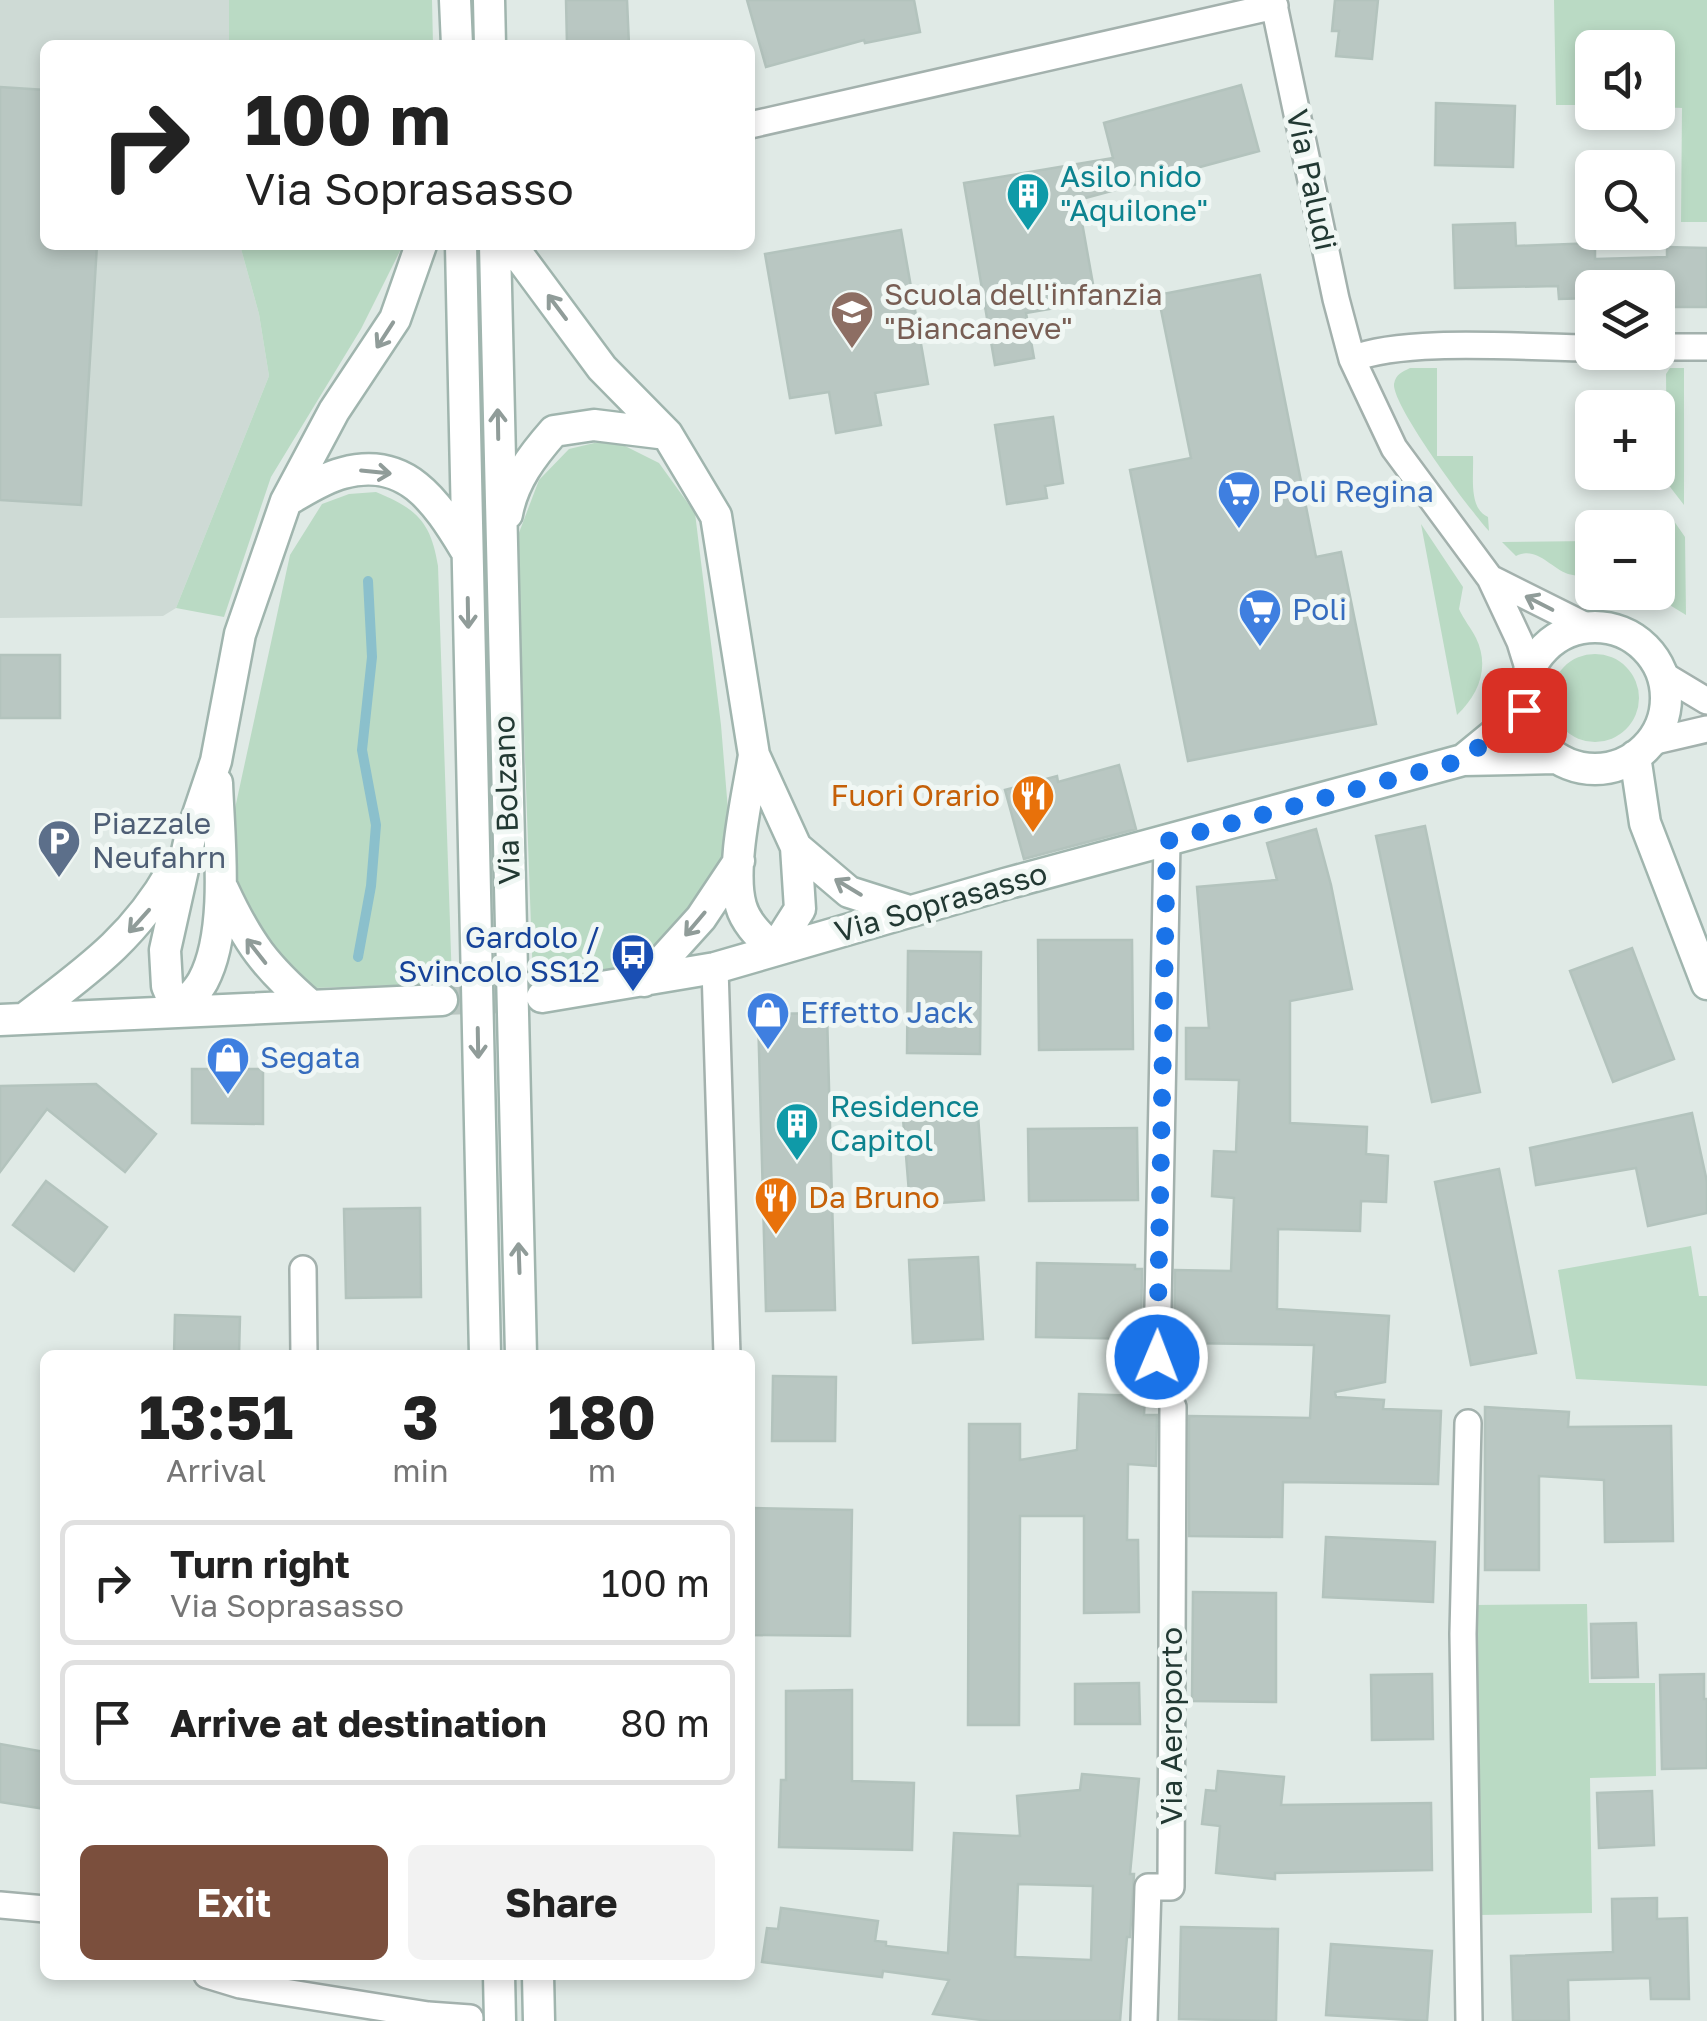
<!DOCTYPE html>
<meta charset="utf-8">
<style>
:root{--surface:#fff;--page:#f2f2f2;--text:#222;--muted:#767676;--line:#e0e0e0;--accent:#7b4f3d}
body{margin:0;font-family:"Golos Text",sans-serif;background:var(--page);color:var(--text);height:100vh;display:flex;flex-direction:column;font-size:38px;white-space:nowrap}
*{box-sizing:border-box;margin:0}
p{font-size:32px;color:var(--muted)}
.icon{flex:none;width:55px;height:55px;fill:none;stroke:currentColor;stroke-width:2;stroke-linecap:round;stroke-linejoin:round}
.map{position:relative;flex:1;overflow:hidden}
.panel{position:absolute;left:40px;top:1350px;width:715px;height:630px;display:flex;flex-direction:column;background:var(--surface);border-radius:15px;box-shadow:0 5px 15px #0003}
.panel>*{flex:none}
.banner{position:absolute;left:40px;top:40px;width:715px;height:210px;border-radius:15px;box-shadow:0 5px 15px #0003;background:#fff;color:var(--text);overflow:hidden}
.buttons{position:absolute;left:1575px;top:30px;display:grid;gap:20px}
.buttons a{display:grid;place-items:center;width:100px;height:100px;border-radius:15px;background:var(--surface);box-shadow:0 5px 15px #0003;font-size:50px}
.pin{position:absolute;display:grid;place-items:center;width:85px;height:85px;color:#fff;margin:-42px;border-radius:20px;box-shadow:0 5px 15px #0006}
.me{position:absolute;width:110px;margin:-55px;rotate:1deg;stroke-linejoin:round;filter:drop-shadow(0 0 8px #0008)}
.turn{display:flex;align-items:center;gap:35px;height:210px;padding:0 40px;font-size:45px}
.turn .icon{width:130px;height:130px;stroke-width:2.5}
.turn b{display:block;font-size:70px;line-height:85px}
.eta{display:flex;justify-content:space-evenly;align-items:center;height:170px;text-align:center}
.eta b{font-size:60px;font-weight:700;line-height:70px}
.button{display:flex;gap:20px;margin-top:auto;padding:20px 40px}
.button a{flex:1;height:115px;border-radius:15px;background:var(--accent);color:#fff;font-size:40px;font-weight:700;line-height:115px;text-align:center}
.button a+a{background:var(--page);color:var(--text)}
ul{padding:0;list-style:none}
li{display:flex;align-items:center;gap:30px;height:125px;margin:0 20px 15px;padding:0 20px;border:5px solid var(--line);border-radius:15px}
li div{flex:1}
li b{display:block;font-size:38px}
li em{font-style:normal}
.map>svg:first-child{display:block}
.built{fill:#cedad5}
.green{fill:#badac4}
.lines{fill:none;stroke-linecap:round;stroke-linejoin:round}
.stream{stroke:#8bc0cc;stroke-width:10}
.building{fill:#b9c7c2;stroke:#b3c3bd;stroke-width:2.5;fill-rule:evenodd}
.secondary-tunnel{stroke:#bac7c2;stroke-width:30;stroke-dasharray:30 15;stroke-linecap:butt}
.street-casing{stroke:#a3b1ad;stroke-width:30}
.secondary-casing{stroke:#a0b5ae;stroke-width:35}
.street{stroke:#fff;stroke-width:25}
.secondary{stroke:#fff;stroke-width:30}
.oneway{stroke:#909c99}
.route{stroke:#1a73e8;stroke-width:18;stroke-dasharray:0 32.4}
.labels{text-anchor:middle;stroke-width:10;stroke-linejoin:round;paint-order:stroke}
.culture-label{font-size:30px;fill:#0d838f;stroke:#f0f7f4;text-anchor:start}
.street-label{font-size:30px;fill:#223933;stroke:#f0f7f4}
.education-label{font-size:30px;fill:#785e54;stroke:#f0f7f4;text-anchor:start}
.shop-label{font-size:30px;fill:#366cbe;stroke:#f0f7f4;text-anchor:start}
.food-label{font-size:30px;fill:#c56008;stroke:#f0f7f4;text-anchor:end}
.service-label{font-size:30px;fill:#4e5e75;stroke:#f0f7f4;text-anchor:start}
.transit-label{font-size:30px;fill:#164399;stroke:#f0f7f4;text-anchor:end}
</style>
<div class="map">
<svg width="1707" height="2021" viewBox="0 0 1707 2021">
<rect width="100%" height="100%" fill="#e0eae6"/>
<path class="built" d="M0 0H229V45H45V245H240L259 314 269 376 176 608 163 616 0 618Z"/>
<path class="green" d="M229 0H432L433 45H229Z
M1554 0H1707V222H1681L1682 108 1658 107V48H1592V105H1556Z
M240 245H403L361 329 271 477 224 617 176 608 269 376 259 314Z
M1410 368H1437V456H1473C1474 476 1468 508 1488 517L1489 531C1471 512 1392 406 1394 384 1396 374 1402 372 1410 368Z
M1670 368H1684V505L1667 483 1666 374Z
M611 439 659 463 695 513 721 725 732 859 640 964 533 981 517 538 539 480 569 449Z
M376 492C417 509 431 522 438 566L452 983 315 988 257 932 232 874 234 813 290 555 322 504 349 494Z
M1667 511 1685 537 1686 615 1650 593 1658 592V540H1668Z
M1421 524 1463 587 1459 609C1464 620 1471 628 1476 638 1490 667 1479 694 1457 715Z
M1592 541V578C1585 577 1576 576 1568 574 1549 567 1537 546 1516 556L1502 542Z
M1551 698a44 44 0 1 1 88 0a44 44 0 1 1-88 0Z
M1691 1246 1699 1296H1707V1386L1576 1379 1558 1270Z
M1587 1604 1589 1683H1655L1656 1776 1590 1778 1592 1913 1478 1915 1474 1605Z"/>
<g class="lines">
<path class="stream" d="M358 957 371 886 376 825 362 750 372 657 368 581"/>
</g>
<path class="building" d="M566 0H627L629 45H567Z
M747 0H914L920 32 865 43 864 40 766 67Z
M1335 0H1378L1372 59 1336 56 1339 31H1332Z
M1241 85 1259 151 1078 200 1096 301 1026 313 1034 358 995 365 964 183 1113 158 1104 123Z
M0 87 45 90V245H97L81 505 0 500Z
M1436 103 1515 106 1513 167 1435 165Z
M1515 223 1516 246 1595 243V259L1667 257V247L1707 248V307H1666V288H1592V298L1559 299 1558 286 1455 288 1453 225Z
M901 230 928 384 875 393 881 425 836 433 829 392 790 398 765 254Z
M1260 275 1316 557 1341 552 1376 724 1188 761 1130 470 1191 458 1158 295Z
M1053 417 1063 483 1045 486 1047 498 1007 504 995 425Z
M0 655H60V718H0Z
M1119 765 1136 829 1024 859 1005 790 1057 776 1058 782Z
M1425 826 1480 1092 1432 1102 1376 836Z
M1316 829 1331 885 1352 989 1290 1001V1123L1367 1127 1366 1154 1388 1156 1386 1202 1361 1201 1360 1231 1278 1229 1277 1309 1389 1316 1385 1382 1335 1392 1336 1397 1384 1400 1383 1409 1441 1411 1438 1484 1283 1482 1282 1537 1189 1536V1416L1310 1418 1314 1345 1181 1343V1340H1174L1175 1270 1231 1271 1234 1198 1212 1196 1214 1151 1236 1152 1239 1080 1186 1079V1028H1209L1197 887 1277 880 1267 843Z
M1038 940H1132L1133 1049 1039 1050Z
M1632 948 1674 1059 1613 1082 1570 971Z
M908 951 981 952 980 1054 907 1053Z
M827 1013 835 1310 766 1311 758 1014Z
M192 1069H263V1124L192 1123Z
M96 1084 156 1134 125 1172 47 1109 0 1172V1086Z
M977 1101 984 1200 910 1205 902 1106Z
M1692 1113 1707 1182V1213L1648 1226 1636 1168 1536 1185 1530 1148Z
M1137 1128 1138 1200 1029 1201 1028 1129Z
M1499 1169 1536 1353 1471 1365 1435 1182Z
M46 1181 107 1227 74 1271 13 1225Z
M420 1208 421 1297 346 1298 344 1209Z
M978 1257 983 1339 913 1343 909 1260Z
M1037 1263 1135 1265V1269H1142L1141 1339 1036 1337Z
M175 1315 240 1317 239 1355H174Z
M773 1376 836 1377 835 1441H772Z
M1079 1394 1145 1396 1144 1415H1157L1156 1466 1128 1464 1127 1540H1138L1139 1612 1084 1613V1516H1020L1019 1725H968L969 1424H1020V1460L1077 1450Z
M1485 1407 1569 1412 1568 1427 1671 1426 1673 1541 1605 1542 1604 1480 1539 1476V1570H1485Z
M750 1508 852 1510 850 1636 750 1635Z
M1326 1537 1435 1542 1433 1602 1323 1597Z
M1193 1592 1276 1593V1702L1192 1701Z
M1636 1623 1638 1677 1592 1678 1591 1624Z
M1432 1674 1433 1739 1372 1740 1371 1675Z
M1704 1674V1699H1707V1768L1662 1769 1660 1675Z
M1139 1683 1140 1724H1075V1684Z
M852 1690V1781L914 1783 912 1850 779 1847 781 1780H786V1691Z
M0 1744 45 1752V1809L0 1802Z
M1218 1771 1284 1777 1281 1805 1431 1803 1432 1870 1275 1873V1879L1216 1873 1220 1826 1202 1824 1206 1790 1216 1791Z
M1082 1774 1139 1779 1130 1874H1134L1130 1937H1127L1120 2021H990L933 2014 949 1980 883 1971 882 1977 762 1962 767 1928 778 1929 781 1908 878 1921 875 1941 886 1942V1946L948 1953 954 1833 1020 1836 1017 1796 1080 1790ZM1018 1884 1093 1886 1091 1960 1015 1957Z
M1652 1791 1654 1845 1599 1848 1597 1793Z
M1657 1898V1919L1687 1918 1689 1999H1651L1650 1978 1568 1980 1569 2021H1513L1511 1956 1613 1952 1612 1899Z
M1181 1927 1278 1929 1276 2021 1179 2019Z
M1331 1944 1432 1951 1427 2021 1326 2015Z"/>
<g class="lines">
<path class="secondary-tunnel" d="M442 1000 539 997"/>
<g class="street-casing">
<path id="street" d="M1273 0 1336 299 1352 359 1394 448 1490 578 1520 642 1529 671
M750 125 1275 6
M1658 347H1707
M1352 359C1406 337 1529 348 1592 348
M1490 578 1588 627
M1662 674 1707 701
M1651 742 1707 729
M715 968 727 1355
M303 1269 304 1355
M1157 1357 1167 841
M1468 1423 1463 1634 1469 2021
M0 1905 45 1909
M207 1975 240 1985 428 2015 470 2018
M1144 2021 1148 1887H1171L1173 1407"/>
</g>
<g class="secondary-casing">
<path id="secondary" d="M455 0 457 45
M489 0 490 45
M461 245 485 1355
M495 245 521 1355
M511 245 602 368 667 434 716 516 754 755 796 847 800 909 774 950
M286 501C304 491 323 478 343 473 406 456 436 501 465 549
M507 514C513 481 532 456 554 431L594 425 667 434
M1524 698a71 71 0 1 1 142 0a71 71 0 1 1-142 0Z
M754 755C748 794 730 869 741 906 746 924 761 937 774 950
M1635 756 1645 823 1707 984
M1463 760 1524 710
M796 847 849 892 909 911
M223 889C248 943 265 966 310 1005
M644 981 701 918 739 861
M542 997 715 968 1005 884 1463 760 1556 758
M178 1012 167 986 165 950 190 838 216 761 240 634 286 501 334 411 395 319 421 245
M178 1012C186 1002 197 992 203 981 230 931 219 840 217 783
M24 1019C85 972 133 940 172 871
M0 1020 442 1000
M499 1975 500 2021
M538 1975 539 2021"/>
</g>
<use href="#street" class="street"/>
<use href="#secondary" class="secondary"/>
</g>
<defs><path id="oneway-shaft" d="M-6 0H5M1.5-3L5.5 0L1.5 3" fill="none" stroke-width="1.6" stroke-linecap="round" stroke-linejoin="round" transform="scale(2.5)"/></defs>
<g class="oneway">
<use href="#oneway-shaft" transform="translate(557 307) rotate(-127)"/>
<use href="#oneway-shaft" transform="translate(385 335) rotate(123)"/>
<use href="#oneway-shaft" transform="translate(498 424) rotate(-91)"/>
<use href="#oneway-shaft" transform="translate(376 472) rotate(6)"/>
<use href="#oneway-shaft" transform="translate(1539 603) rotate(-153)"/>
<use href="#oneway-shaft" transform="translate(468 613) rotate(89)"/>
<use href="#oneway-shaft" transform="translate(848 887) rotate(-149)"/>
<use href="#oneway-shaft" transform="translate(139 921) rotate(132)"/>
<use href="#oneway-shaft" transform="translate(695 924) rotate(130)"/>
<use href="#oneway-shaft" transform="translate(256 951) rotate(-128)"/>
<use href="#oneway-shaft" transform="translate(478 1043) rotate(89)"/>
<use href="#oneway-shaft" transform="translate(519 1258) rotate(-92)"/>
</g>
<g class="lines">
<path class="route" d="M1157 1357 1167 841 1463 760 1524 710"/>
</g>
<defs>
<g id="building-pin" transform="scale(2.25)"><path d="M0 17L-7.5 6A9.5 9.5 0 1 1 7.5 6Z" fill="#0f9aa8" stroke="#f0f7f4"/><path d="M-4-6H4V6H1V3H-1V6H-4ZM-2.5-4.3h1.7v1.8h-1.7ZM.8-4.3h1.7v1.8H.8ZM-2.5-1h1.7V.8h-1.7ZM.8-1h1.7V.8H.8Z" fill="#fff"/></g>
<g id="school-pin" transform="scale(2.25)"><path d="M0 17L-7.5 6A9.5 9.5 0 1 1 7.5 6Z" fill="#8d6e63" stroke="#f0f7f4"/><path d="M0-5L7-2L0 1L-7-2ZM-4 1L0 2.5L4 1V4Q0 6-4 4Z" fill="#fff"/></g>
<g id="supermarket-pin" transform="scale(2.25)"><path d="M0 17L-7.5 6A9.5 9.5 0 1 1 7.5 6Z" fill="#3f7fe0" stroke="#f0f7f4"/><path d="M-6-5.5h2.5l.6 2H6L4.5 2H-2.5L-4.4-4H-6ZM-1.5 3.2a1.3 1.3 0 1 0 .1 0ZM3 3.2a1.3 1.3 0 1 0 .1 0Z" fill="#fff"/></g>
<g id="restaurant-pin" transform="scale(2.25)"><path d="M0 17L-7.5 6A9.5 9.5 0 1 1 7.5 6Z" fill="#e8710a" stroke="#f0f7f4"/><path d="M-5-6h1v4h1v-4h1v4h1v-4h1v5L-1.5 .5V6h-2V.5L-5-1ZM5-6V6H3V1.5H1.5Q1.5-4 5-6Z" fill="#fff"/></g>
<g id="parking-pin" transform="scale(2.25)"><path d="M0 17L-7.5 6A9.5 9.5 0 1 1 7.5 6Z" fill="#5c6f8a" stroke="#f0f7f4"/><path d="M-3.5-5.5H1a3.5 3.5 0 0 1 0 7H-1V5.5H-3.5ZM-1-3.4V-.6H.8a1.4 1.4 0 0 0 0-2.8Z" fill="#fff"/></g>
<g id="bus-pin" transform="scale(2.25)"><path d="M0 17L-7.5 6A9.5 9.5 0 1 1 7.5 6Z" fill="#1a4fb4" stroke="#f0f7f4"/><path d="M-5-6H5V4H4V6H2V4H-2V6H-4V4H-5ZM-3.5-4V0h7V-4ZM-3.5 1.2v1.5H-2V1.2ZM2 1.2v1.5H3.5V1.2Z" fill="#fff"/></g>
<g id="shop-pin" transform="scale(2.25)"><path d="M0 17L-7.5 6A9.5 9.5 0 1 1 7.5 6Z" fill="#3f7fe0" stroke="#f0f7f4"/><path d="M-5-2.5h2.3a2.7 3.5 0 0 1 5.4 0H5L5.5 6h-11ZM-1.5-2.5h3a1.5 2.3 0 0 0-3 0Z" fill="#fff"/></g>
</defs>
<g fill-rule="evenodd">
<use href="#building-pin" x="1028" y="194"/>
<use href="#school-pin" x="852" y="312"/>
<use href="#supermarket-pin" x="1239" y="492"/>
<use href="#supermarket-pin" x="1260" y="610"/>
<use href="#restaurant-pin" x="1033" y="796"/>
<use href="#parking-pin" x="59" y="841"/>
<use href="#bus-pin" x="633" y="955"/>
<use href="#shop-pin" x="768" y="1013"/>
<use href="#shop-pin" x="228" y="1058"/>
<use href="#building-pin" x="797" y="1124"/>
<use href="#restaurant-pin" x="776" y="1198"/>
</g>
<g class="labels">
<g class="culture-label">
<text x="1060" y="187">Asilo nido<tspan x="1060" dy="34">"Aquilone"</tspan></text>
<text x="830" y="1117">Residence<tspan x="830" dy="34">Capitol</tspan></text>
</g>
<g class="street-label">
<text transform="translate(1311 180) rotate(78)" y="10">Via Paludi</text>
<text transform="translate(507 800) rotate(-92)" y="10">Via Bolzano</text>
<text transform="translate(941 903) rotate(-16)" y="10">Via Soprasasso</text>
<text transform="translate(1172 1726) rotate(-90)" y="10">Via Aeroporto</text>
</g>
<g class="education-label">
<text x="884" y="305">Scuola dell'infanzia<tspan x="884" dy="34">"Biancaneve"</tspan></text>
</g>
<g class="shop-label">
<text x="1272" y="502">Poli Regina</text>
<text x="1292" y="620">Poli</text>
<text x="800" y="1023">Effetto Jack</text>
<text x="260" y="1068">Segata</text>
</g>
<g class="food-label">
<text x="1000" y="806">Fuori Orario</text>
<text x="808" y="1208" text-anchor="start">Da Bruno</text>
</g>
<g class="service-label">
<text x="92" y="834">Piazzale<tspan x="92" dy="34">Neufahrn</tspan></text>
</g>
<g class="transit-label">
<text x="600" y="948">Gardolo /<tspan x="600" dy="34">Svincolo SS12</tspan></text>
</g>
</g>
</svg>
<div class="buttons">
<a><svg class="icon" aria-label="sound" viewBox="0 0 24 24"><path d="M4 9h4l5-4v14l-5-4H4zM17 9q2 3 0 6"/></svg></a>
<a><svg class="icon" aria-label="search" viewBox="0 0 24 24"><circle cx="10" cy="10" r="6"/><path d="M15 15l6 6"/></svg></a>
<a><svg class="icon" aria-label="layers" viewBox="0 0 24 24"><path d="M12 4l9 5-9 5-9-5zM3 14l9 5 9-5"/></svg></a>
<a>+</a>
<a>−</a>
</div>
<div class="pin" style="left:1524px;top:710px;background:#d93025"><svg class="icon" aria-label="arrive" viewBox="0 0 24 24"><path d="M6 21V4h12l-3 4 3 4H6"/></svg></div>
<svg class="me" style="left:1157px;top:1357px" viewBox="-20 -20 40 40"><circle r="17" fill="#1a73e8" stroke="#fff" stroke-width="3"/><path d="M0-11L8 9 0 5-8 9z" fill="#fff"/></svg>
<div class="banner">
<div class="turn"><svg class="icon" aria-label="right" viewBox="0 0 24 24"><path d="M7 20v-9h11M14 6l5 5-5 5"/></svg><div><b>100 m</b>Via Soprasasso</div></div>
</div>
<section class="panel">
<div class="eta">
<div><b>13:51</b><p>Arrival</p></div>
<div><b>3</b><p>min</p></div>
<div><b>180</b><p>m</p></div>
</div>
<ul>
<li><svg class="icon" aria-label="right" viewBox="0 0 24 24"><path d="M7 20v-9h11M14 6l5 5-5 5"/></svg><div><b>Turn right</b><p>Via Soprasasso</p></div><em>100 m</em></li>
<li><svg class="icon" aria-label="arrive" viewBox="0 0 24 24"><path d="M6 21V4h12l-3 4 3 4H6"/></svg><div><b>Arrive at destination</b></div><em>80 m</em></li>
</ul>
<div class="button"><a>Exit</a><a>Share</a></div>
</section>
</div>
